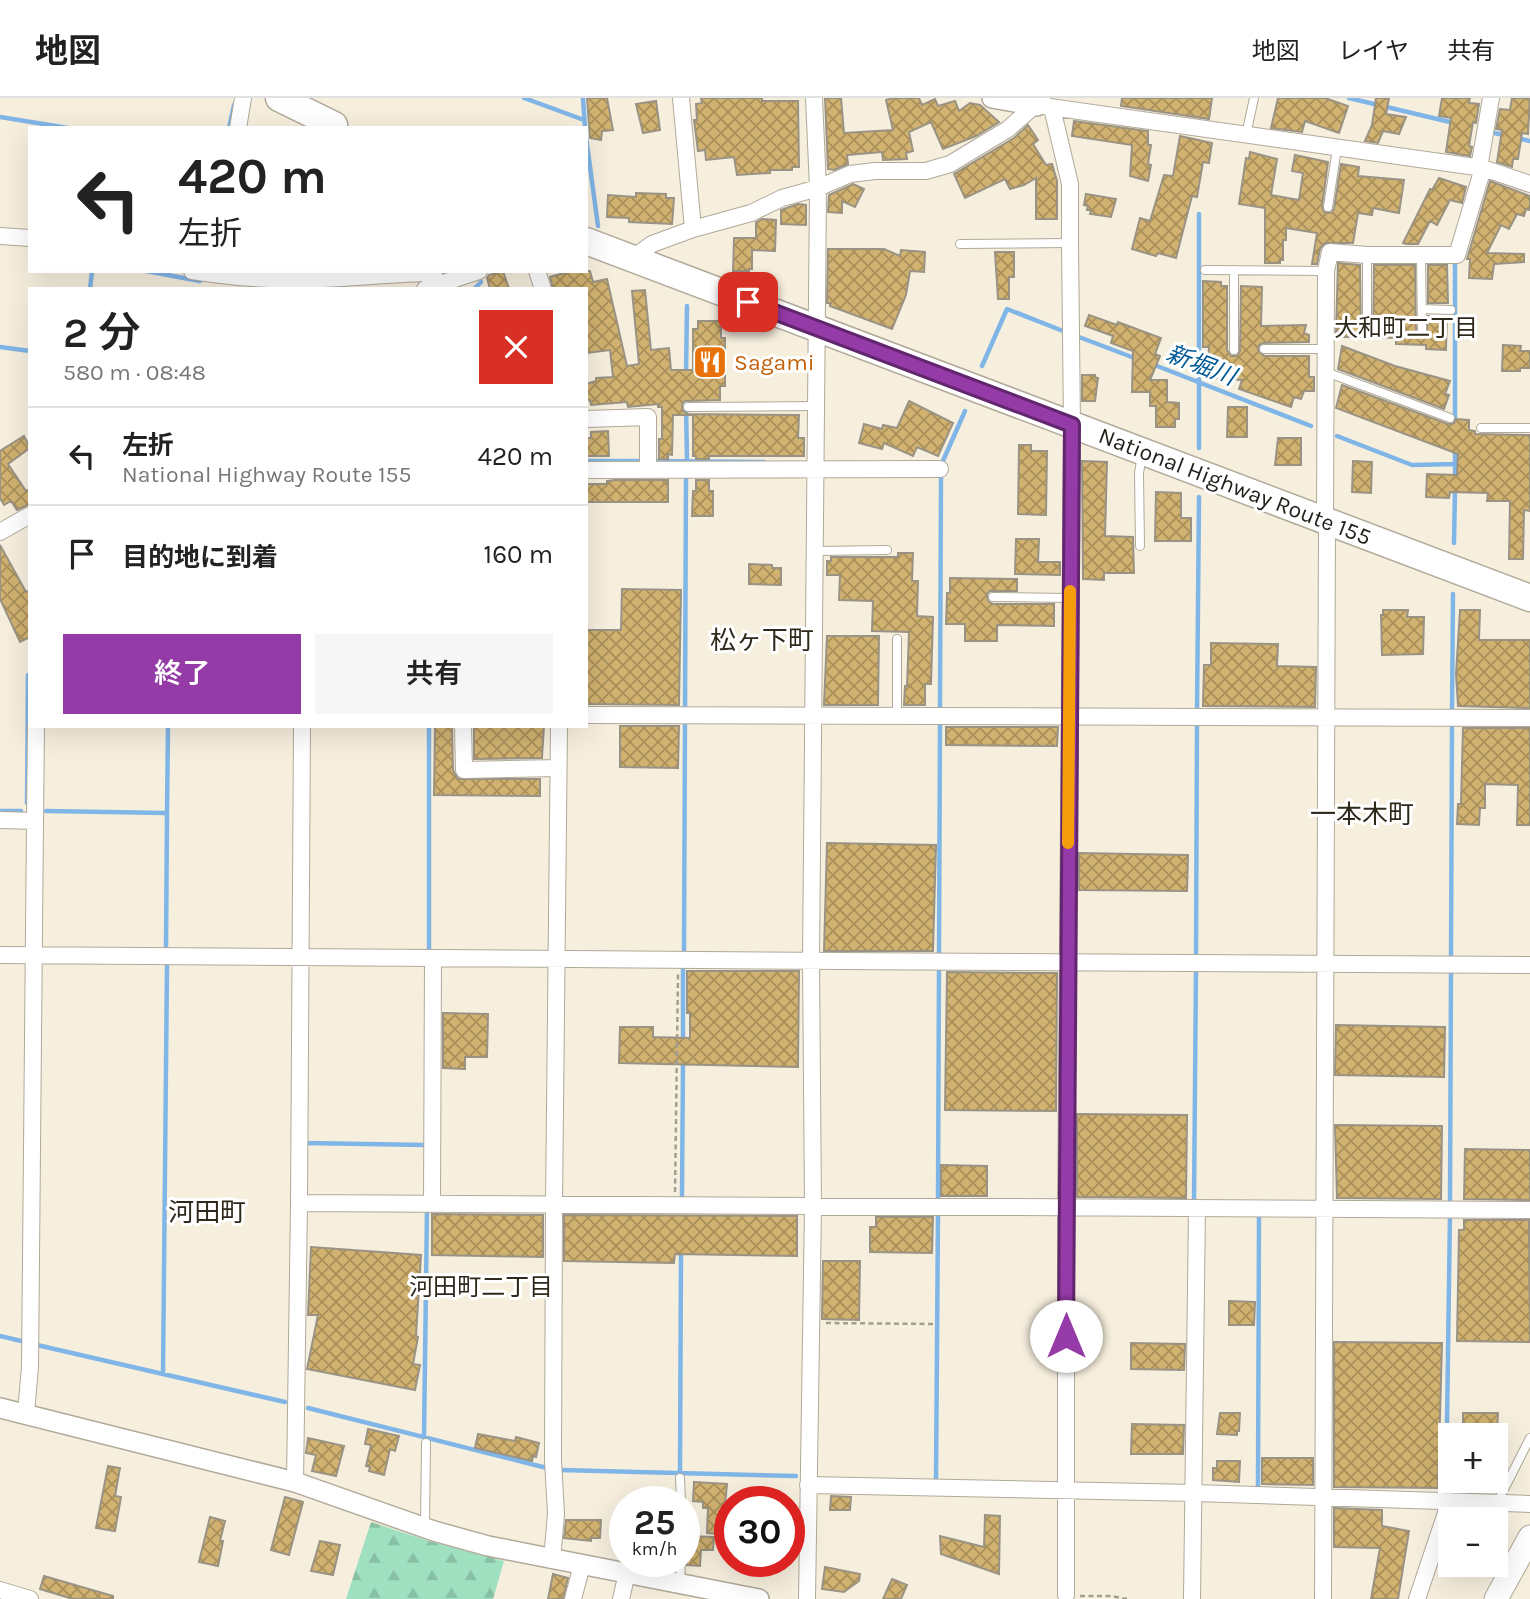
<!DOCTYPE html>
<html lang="ja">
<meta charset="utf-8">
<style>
:root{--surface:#fff;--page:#f6f6f6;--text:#222;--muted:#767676;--line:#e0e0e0;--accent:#953ba7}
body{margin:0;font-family:Karla,"Noto Sans JP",sans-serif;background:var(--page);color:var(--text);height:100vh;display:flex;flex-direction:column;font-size:26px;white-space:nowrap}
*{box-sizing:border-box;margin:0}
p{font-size:23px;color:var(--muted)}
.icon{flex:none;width:38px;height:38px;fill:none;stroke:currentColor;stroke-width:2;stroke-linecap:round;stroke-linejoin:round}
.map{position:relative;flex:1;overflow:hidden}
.drawer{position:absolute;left:28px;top:189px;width:560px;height:441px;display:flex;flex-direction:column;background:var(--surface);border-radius:0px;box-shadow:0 7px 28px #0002}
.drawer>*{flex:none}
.top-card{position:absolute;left:28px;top:28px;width:560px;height:147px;border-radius:0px;box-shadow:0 7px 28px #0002;background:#fff;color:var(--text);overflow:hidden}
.fabs{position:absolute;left:1438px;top:1325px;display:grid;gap:14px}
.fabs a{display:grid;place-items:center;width:70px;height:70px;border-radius:0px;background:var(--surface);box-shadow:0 7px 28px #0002;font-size:35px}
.speed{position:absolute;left:609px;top:1388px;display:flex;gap:14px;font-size:35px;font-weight:700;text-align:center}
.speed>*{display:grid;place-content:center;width:91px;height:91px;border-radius:50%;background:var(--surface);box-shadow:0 7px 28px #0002;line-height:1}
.speed small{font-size:18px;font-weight:400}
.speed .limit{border:10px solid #d22;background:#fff;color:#111}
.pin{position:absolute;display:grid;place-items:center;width:60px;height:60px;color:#fff;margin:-30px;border-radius:14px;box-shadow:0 4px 10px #0006}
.me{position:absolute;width:77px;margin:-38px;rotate:0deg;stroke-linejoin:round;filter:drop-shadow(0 0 5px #0008)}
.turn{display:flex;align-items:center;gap:24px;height:147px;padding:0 35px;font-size:32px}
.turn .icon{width:91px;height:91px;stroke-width:2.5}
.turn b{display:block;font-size:49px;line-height:60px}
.round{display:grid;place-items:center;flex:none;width:74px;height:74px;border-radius:0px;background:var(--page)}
.head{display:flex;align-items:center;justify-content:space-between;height:119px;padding:0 35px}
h1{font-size:42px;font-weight:600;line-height:52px}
.cta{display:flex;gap:14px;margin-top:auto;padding:14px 35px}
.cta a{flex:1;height:80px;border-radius:0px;background:var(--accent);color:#fff;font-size:28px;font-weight:600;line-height:80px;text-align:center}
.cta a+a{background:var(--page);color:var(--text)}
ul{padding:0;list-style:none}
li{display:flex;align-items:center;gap:21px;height:98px;padding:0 35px;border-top:2px solid var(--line)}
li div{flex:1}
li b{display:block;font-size:26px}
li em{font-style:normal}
header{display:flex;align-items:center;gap:42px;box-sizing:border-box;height:98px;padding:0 35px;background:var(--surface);border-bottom:2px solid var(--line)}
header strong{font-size:33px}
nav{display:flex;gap:38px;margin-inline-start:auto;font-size:24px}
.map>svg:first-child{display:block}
.forest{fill:url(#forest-firs)}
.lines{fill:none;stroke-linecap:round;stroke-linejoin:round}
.stream{stroke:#80b5e7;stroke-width:4.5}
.building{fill:url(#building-cross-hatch);stroke:#9a9384;stroke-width:2}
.service-casing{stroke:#b0a999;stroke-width:10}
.minor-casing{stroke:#b0a999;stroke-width:18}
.tertiary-casing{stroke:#b0a999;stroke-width:22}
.secondary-casing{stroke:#b0a999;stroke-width:25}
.trunk-casing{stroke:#b0a999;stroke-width:29}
.path{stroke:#a39d91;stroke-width:2.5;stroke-dasharray:5 3.5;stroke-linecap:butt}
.service{stroke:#fff;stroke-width:8}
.minor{stroke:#fff;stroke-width:16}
.tertiary{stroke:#fff;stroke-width:19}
.secondary{stroke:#fff;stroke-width:23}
.trunk{stroke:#fff;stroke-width:26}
.route-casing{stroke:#61266d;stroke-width:18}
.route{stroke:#953ba7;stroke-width:12}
.slow{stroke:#f59e0b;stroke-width:12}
.labels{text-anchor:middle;stroke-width:6;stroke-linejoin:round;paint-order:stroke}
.food-label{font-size:23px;fill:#c56008;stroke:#fff;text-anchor:start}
.street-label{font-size:23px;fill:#211f19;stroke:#fff}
.neighbourhood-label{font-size:24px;fill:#2f291c;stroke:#fff}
.water-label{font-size:24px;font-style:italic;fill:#015996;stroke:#fff}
.quarter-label{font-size:26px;fill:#2f291c;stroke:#fff}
</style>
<header>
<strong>地図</strong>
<nav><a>地図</a><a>レイヤ</a><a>共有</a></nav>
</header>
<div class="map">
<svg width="1530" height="1501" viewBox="0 0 1530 1501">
<defs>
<pattern id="forest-firs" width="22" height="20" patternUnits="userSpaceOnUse" patternTransform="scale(1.75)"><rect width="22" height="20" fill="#9ee0c0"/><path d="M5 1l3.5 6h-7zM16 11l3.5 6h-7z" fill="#88c0a4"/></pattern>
<pattern id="building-cross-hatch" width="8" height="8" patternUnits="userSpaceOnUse" patternTransform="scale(1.75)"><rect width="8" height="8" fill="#d1b270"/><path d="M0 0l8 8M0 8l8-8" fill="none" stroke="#a9905b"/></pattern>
</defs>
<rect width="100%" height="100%" fill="#f7efde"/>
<path class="forest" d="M371 1424 429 1443 504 1463 493 1501H346Z"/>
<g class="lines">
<path class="stream" d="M524 0 584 22
M583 0 585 30
M1349 0 1454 25
M0 19 68 30
M229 30 234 7
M1494 35 1505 37
M586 39 598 128
M1517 40 1530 43
M1455 163V326
M146 173 200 183
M90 191 92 173
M474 191 481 184
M1079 239 1137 261
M0 249 30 253
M1152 266 1311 328
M982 268 1007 211 1063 233
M686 277 687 208
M686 307 687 363
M1337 338 1412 367 1456 366
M1199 350V116
M586 363H638
M656 363 764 364
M938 365H942L965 313
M1455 382V349
M1454 445 1455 391
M940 611 941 376
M685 612 686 375
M1197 614 1199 399
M1452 615 1453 496
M27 705 28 577
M0 713H21
M46 713 167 715 168 628
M166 849 167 715
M429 854V628
M684 856 685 622
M939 858 940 622
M1196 860 1197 624
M1451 861 1452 625
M683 944V869
M305 1045 426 1047
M682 1098 683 963
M938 1103 939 866
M1194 1105 1196 869
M1450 1107 1451 871
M1256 1117 1259 1118 1258 1390
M0 1238 21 1243
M37 1247 285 1304
M163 1276 167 866
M308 1310 547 1370
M424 1339 427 1110
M560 1372 796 1378
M680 1375 681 1152
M936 1382 938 1114
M1446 1395 1450 1116"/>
</g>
<path class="building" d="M587 0H607L613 32 602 33 601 42 590 40Z
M701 0H762V3H798L799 69H792V72H770V75L737 77 734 59 706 62 705 52 698 53 694 22H697L696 6 702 5Z
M825 0H841L844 35 893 32 886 2 893 0H919L922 7 935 1 938 8 955 3 959 13 970 5 980 7 999 24 976 38 943 51 931 24 909 34 913 53 906 55 907 61 883 62 882 54 847 57 848 66 834 72 828 71Z
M1122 0H1212L1209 21 1121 8Z
M1278 0H1325L1348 8 1339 35 1305 23 1302 34 1271 30Z
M1376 0H1389L1386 16 1406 19 1399 36 1383 33 1378 45 1365 43 1372 27Z
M1442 0H1470L1469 5 1479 6 1476 25 1473 24 1469 48 1472 49 1470 58 1446 54 1451 20 1439 18Z
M1512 0H1530L1528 36 1522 35 1518 61H1513L1512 69 1497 64 1502 32 1496 31 1500 11 1510 12Z
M656 3 660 32 643 35 636 6Z
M1074 23 1148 33V47H1151L1148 66 1151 67 1148 83 1130 78 1132 47 1072 38Z
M1028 27 1038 42 1033 46 1046 67 1052 66 1057 83V121H1036V80L1024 87 1010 91 1005 81 965 100 954 76 1014 40Z
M1180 38 1212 45 1209 65 1203 64 1197 99 1192 98 1176 160 1158 155 1156 158 1132 151 1140 120 1150 123 1164 77 1173 78Z
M1250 54 1277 61 1271 97 1299 102 1303 75 1292 73 1295 57 1328 64 1322 108 1324 114 1331 115 1334 111 1341 66 1359 69 1358 78 1404 82 1399 115 1373 110 1372 117 1358 115 1353 145H1325L1320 151 1317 166H1312L1317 135 1286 130V142H1283V162H1280V165H1265V110L1239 106 1246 60 1249 61Z
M1439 80 1466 89 1462 105 1450 102 1437 127 1430 123 1418 146H1407L1403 145 1430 91 1432 92Z
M1490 83 1530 98V112L1526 111 1524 118 1517 116 1509 131 1501 127 1487 155 1524 156V164L1494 166 1492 181 1469 180 1470 161H1467Z
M853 86 864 91 855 109 842 103V115L828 114 829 97Z
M636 95 666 96V100H674L672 126 629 124V120L607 119 608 97 636 99Z
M1086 96 1116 101 1111 119 1090 116 1091 112H1087L1088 108 1084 107Z
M798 106 806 107V127L781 126V112Z
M762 121 776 122 775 153 752 152V171H749V173H733L734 140H756V124Z
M828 151H884L900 158 901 152 925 154 924 174 910 173 906 197 892 231 830 208V205H827Z
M995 154H1014V179H1009V201H998Z
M1338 165 1360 167 1361 239H1344L1345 235 1336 234Z
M1374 167H1415L1416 236 1421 239 1427 237 1428 218H1447L1446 252 1426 251V247L1396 246V240L1373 239Z
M1428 167H1447L1448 205H1428Z
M503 173 509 191H490L487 180 489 177Z
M571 173H590L593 184 607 181 627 268 639 266 632 193 645 192 651 252 669 250 671 272H693V231H698V223H721V240H725V288H720V302L685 303 682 306 683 313 688 316 799 317 798 340H804V358H709V361H696V358H693V317H673L672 357 668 356V361H659V341H662V309H658V306L628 309 627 304 591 307 590 302H586V286L596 283V280L613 279 610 252 586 255V191H553L550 179Z
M1203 183 1221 184V188H1227V252L1231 258H1237L1240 253 1241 188 1262 189 1261 228 1306 227 1304 235 1309 237V244L1263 245 1259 247 1258 252 1264 258H1309V279H1314V293H1304L1301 301 1294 299 1291 309 1239 291 1242 282 1207 280 1209 249H1203Z
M1089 217 1117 227 1118 224 1161 240 1155 256 1160 258 1150 282H1167V304L1179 305V321H1175V329H1156V308H1150V294H1132L1133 253 1111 245 1113 238 1085 228Z
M1503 247 1521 248 1520 253H1530V270H1520V273H1502Z
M1342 248 1395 268 1450 283 1445 296 1449 297 1444 311 1338 271Z
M1082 277H1095L1096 280H1098L1095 303H1082Z
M1342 287 1448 326 1454 325 1456 321 1469 322V332L1475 333V336L1530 337V413L1524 412 1523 461H1509L1510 403H1487L1488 395 1450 394 1449 400 1426 399 1427 376 1457 377 1458 356 1336 310Z
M909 303 953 325 938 358 917 349 913 358 884 345 882 351 859 345 864 326 882 331 883 327 897 330Z
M1228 309H1247V339H1227Z
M608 333 609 358H586V340H591V334Z
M24 338 30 350 8 366 26 393 30 391V406L17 412 11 403 4 407 0 400V353Z
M1278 340H1301V367H1275Z
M1019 347H1031V353H1047L1046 417 1018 416Z
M1082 363 1107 364 1105 438 1133 439 1134 475H1104V482L1083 481Z
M1353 363 1372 364 1371 395 1352 394Z
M615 382H668V404H587V386H607V383Z
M696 382H709V393H713V418H692L693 393H696Z
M1156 394 1181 395V420H1191V443H1155Z
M1016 441H1039L1038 464H1060V477L1015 476Z
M0 447 26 494 30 492V539L20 544 0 501Z
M898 455H913L912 483H918L917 518 933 519 931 586H925V607H904L905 588H907L909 534 872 533 873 503 839 502 840 477H827V463H831V459H898Z
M749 466 772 467V470H781V487L749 486Z
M950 480 1017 481V493H990L987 496 988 503 993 506H1054V528L997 527V543H965V526H946L947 495H950Z
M622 491 681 492 679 607 586 606V532H621Z
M1383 512H1408L1407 519H1424L1423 556 1382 557 1381 517H1383Z
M1460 512H1480L1479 542H1530V610L1458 608 1456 576Z
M827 538H879L878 607H824Z
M1211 545 1278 546 1277 568 1316 569 1315 609 1203 608 1204 567H1211Z
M435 628H452L453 672 458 681H540V698L434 697Z
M474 628H544L542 660 474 661Z
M620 628H679L678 670 620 669Z
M946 629H1058L1057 648 946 647Z
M1463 630H1530V727H1517L1518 687 1485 686V710H1480L1479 727 1457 726 1458 706H1461Z
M827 745 936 747 933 853H824Z
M1079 755 1188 757 1187 793 1079 792Z
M687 873H799L798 969 619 965 620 929H653V939L690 940V915H687Z
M947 874 1057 875 1056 1013 945 1012Z
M443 915 488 916 487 959H465V971L443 970Z
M1336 927 1445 929 1444 979 1335 977Z
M1077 1016 1187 1017 1186 1100 1077 1099Z
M1335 1027 1442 1028 1441 1101 1337 1100Z
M1465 1051 1530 1052V1102L1464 1101Z
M941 1067 987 1068V1098H941Z
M432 1116 543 1117V1159L432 1157Z
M564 1117 797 1118V1158L675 1156 674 1165 564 1163Z
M876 1119H933L932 1155 870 1154V1129H876Z
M1464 1122H1529L1530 1244 1457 1243 1459 1132H1464Z
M311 1149 421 1157 416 1238 418 1239 413 1266 420 1267 415 1292 307 1271 318 1217H308Z
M823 1163H860L859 1222 822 1221Z
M1229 1203 1255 1204 1254 1227H1229Z
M1334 1244 1442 1245 1438 1390 1334 1389Z
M1131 1245 1185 1246 1184 1272 1131 1271Z
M1220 1315H1240L1239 1333H1237V1337L1217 1336Z
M1463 1315H1498L1497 1331H1482V1337H1463Z
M1132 1326 1184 1327 1183 1356H1131Z
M368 1331 399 1338 395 1353 390 1351 384 1377 369 1373 370 1369 366 1368 371 1347 365 1346Z
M478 1336 515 1343 516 1339 539 1345 536 1359 533 1358 532 1363 475 1350Z
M308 1340 344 1348 336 1378 312 1373 316 1357 306 1355Z
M1262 1360H1313V1387L1262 1386Z
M1217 1363H1240L1239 1384 1213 1382V1370H1217Z
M108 1368 120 1370 115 1398 121 1399 115 1433 96 1430Z
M694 1384 727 1386 724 1418H730L729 1437 707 1435 708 1410H703V1404L693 1403Z
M831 1398 851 1399 850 1412H830Z
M285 1399 303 1404 289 1457 271 1452Z
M1334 1410 1382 1412V1428L1409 1433 1398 1501H1371L1380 1450 1334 1449Z
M985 1417 1000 1418 999 1476 941 1456 940 1438 984 1449Z
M210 1419 225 1423 220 1443H223L218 1468 199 1464Z
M566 1422H601L600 1440H591V1443L564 1440Z
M689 1438 714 1439 713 1452H701L700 1468 687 1467Z
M320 1443 340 1447 333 1477 311 1473Z
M825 1469 860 1476 859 1483 844 1494 822 1491Z
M553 1476 568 1480 563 1501H548Z
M44 1478 113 1498V1501H73L40 1491Z
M892 1481 907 1487 901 1501H883Z"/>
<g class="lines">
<g class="service-casing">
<path id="service" d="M1246 37 1254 0
M1328 109 1337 50
M960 146 1070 145
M1421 157 1422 233
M1205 172 1326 173
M1422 211 1451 212
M1367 237V157
M1264 251H1326
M1234 252V172
M1326 274 1450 320
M688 309 817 308
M1481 330H1530
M1140 448 1139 375 1142 357
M816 453 887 452
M993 499 1069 500
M897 618V541
M680 1380 681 1404
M1497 1405 1530 1340
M425 1429 426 1345
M680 1484 681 1463"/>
</g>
<g class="minor-casing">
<path id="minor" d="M681 0 693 131
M1043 8 1483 70 1530 86
M1052 10 1070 86V145L1072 327 1066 1110V1497
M238 30 243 0
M1479 70 1491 0
M0 138 30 140
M633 160 652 146 693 131 751 115 782 100 818 90 850 76 875 73H926L950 66 1008 31 1042 1
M192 173C236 180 279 183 323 181 360 180 396 175 433 175L437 186
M537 173 543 191
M425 191 479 173
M586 321 648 319V372
M586 372 940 371
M1325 423 1326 173 1330 154 1367 157H1457L1483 70
M0 434 30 417
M586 617 1530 620
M463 628 464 672 558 670
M0 722 35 723 36 628
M0 857C510 863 1020 863 1530 867
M299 1105 302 628
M432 1105 433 861
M26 1315 30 1269 35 723
M295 1384 299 1105 1530 1112
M808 1387 1195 1395 1530 1406
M552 1462 556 1416 553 1362 554 1106 559 628
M0 1492 30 1501
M573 1501 582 1467
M621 1501 627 1475
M807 1501 813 1109 811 863 818 90 814 0
M1192 1501 1197 1110
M1323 1501 1327 423
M1417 1501 1450 1403"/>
</g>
<g class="tertiary-casing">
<path id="tertiary" d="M992 0 1037 8
M0 1310 295 1384 434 1433 488 1448 759 1501"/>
</g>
<g class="secondary-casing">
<path id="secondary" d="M1496 1501 1530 1439"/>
</g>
<g class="trunk-casing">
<path id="trunk" d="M279 0 334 27
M586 143 1530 500"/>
</g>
<path class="path" d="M675 1094 678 876
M826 1225 934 1226
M1080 1498H1111L1127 1501"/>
<use href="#service" class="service"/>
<use href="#minor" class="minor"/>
<use href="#tertiary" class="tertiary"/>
<use href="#secondary" class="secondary"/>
<use href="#trunk" class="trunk"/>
</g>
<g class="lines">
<g class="route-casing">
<path id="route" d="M748 204 1072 327 1066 1238"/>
</g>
<use href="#route" class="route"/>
<path class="slow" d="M1068 745 1070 493"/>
</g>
<defs>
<g id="restaurant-square" transform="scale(1.75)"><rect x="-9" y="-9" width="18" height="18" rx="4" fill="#e8710a" stroke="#fff"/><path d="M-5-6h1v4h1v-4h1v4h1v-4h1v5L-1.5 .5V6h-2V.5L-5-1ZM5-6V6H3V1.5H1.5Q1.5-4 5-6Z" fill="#fff"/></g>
</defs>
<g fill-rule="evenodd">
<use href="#restaurant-square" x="710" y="264"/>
</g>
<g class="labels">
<g class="food-label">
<text x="734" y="272">Sagami</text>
</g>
<g class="street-label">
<text transform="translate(1235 388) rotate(21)" y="8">National Highway Route 155</text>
</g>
<g class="neighbourhood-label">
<text x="1406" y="238">大和町二丁目</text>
<text x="481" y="1197">河田町二丁目</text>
</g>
<g class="water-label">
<text transform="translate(1201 267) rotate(21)" y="8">新堀川</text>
</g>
<g class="quarter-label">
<text x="762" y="551">松ヶ下町</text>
<text x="1362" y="725">一本木町</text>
<text x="207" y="1123">河田町</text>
</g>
</g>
</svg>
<div class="fabs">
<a>+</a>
<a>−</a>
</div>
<div class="speed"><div>25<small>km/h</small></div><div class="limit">30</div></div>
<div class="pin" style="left:748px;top:204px;background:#d93025"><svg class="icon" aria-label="arrive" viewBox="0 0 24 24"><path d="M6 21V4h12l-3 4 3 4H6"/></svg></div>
<svg class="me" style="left:1066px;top:1238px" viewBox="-20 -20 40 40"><circle r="19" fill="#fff"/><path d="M0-13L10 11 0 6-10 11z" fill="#953ba7"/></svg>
<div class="top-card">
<div class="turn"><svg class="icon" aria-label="left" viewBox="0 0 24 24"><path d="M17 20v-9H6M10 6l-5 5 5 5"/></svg><div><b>420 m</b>左折</div></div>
</div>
<section class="drawer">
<div class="head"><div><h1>2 分</h1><p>580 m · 08:48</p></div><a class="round" style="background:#d93025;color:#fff"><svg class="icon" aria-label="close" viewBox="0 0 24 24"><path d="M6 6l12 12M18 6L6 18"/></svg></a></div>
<ul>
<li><svg class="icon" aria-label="left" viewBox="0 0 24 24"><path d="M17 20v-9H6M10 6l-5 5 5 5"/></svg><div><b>左折</b><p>National Highway Route 155</p></div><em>420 m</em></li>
<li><svg class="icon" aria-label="arrive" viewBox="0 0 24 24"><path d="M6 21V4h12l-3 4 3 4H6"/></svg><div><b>目的地に到着</b></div><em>160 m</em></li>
</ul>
<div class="cta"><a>終了</a><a>共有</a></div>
</section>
</div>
